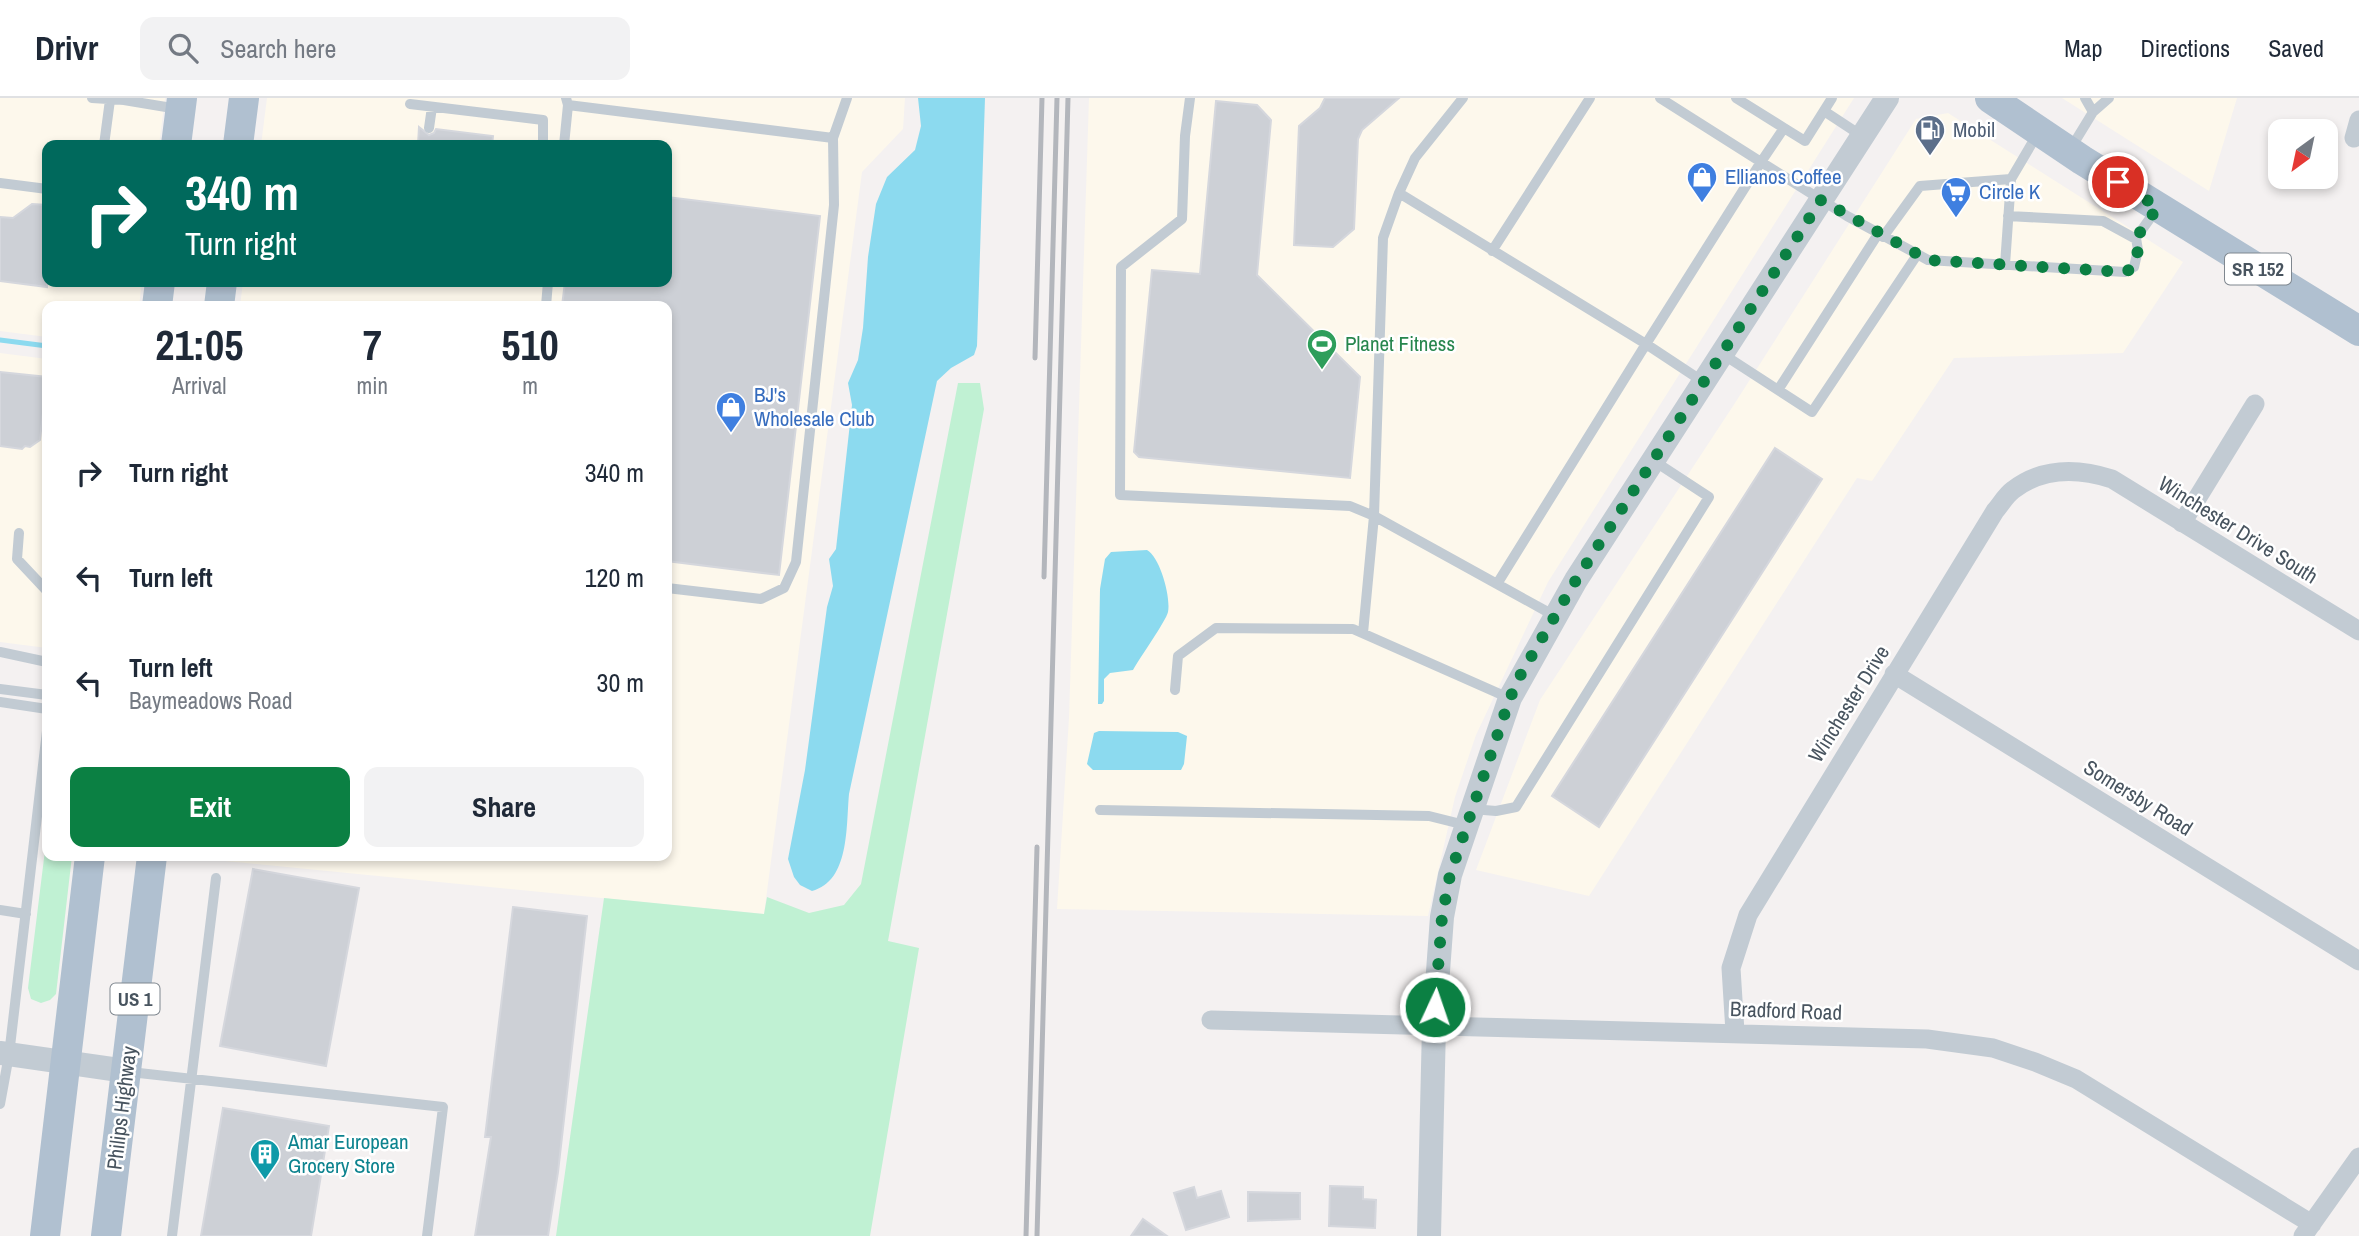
<!DOCTYPE html>
<style>
:root{--surface:#fff;--page:#f2f2f3;--text:#1f2937;--muted:#747a83;--line:#e0e1e3;--accent:#0b8043}
body{margin:0;font-family:"Archivo Narrow",sans-serif;background:var(--page);color:var(--text);height:100vh;display:flex;flex-direction:column;font-size:26px;white-space:nowrap}
*{box-sizing:border-box;margin:0}
p{font-size:23px;color:var(--muted)}
.icon{flex:none;width:38px;height:38px;fill:none;stroke:currentColor;stroke-width:2;stroke-linecap:round;stroke-linejoin:round}
.map{position:relative;flex:1;overflow:hidden}
.details{position:absolute;left:42px;top:203px;width:630px;height:560px;display:flex;flex-direction:column;background:var(--surface);border-radius:14px;box-shadow:0 4px 10px #0003}
.details>*{flex:none}
.top-card{position:absolute;left:42px;top:42px;width:630px;height:147px;border-radius:14px;box-shadow:0 4px 10px #0003;background:#00695c;color:#fff;overflow:hidden}
.needle{width:46px;rotate:213deg}
.tools{position:absolute;left:2268px;top:21px;display:grid;gap:14px}
.tools a{display:grid;place-items:center;width:70px;height:70px;border-radius:14px;background:var(--surface);box-shadow:0 4px 10px #0003;font-size:35px}
.pin{position:absolute;display:grid;place-items:center;width:60px;height:60px;color:#fff;margin:-30px;border:4px solid #fff;border-radius:50%;box-shadow:0 2px 7px #0007}
.me{position:absolute;width:77px;margin:-38px;rotate:3deg;stroke-linejoin:round;filter:drop-shadow(0 0 5px #0008)}
.turn{display:flex;align-items:center;gap:24px;height:147px;padding:0 28px;font-size:32px}
.turn .icon{width:91px;height:91px;stroke-width:2.5}
.turn b{display:block;font-size:49px;line-height:60px}
.eta{display:flex;justify-content:space-evenly;align-items:center;height:119px;text-align:center}
.eta b{font-size:42px;font-weight:700;line-height:49px}
.primary-button{display:flex;gap:14px;margin-top:auto;padding:14px 28px}
.primary-button a{flex:1;height:80px;border-radius:14px;background:var(--accent);color:#fff;font-size:28px;font-weight:700;line-height:80px;text-align:center}
.primary-button a+a{background:var(--page);color:var(--text)}
ul{padding:0;list-style:none}
li{display:flex;align-items:center;gap:21px;height:105px;padding:0 28px}
li div{flex:1}
li b{display:block;font-size:26px}
li em{font-style:normal}
header{display:flex;align-items:center;gap:42px;box-sizing:border-box;height:98px;padding:0 35px;background:var(--surface);border-bottom:2px solid var(--line)}
header strong{font-size:33px}
nav{display:flex;gap:38px;margin-inline-start:auto;font-size:24px}
.search{width:490px;height:63px;background:var(--page);display:flex;align-items:center;gap:18px;box-sizing:border-box;padding:0 24px;border-radius:14px;color:var(--muted);font-size:26px}
.map>svg:first-child{display:block}
.commercial{fill:#fdf8ec}
.green{fill:#c0f1d3}
.water{fill:#8cdaef}
.lines{fill:none;stroke-linecap:round;stroke-linejoin:round}
.stream{stroke:#8cdaef;stroke-width:5}
.building{fill:#cdd0d6;stroke:#d5d7dd;stroke-width:2}
.service{stroke:#c2cbd3;stroke-width:10}
.minor{stroke:#c2cbd3;stroke-width:19}
.tertiary{stroke:#c2cbd3;stroke-width:24}
.primary{stroke:#b0c0d0;stroke-width:30}
.rail{stroke:#b3b6bc;stroke-width:5}
.route{stroke:#0b8043;stroke-width:12;stroke-dasharray:0 21.6}
.labels{text-anchor:middle;stroke-width:5;stroke-linejoin:round;paint-order:stroke}
.shield{fill:#fff;stroke:#7f878f;stroke-width:2}
.shield-label{font-size:19px;font-weight:bold;fill:#48545f}
.service-label{font-size:21px;fill:#4e5e75;stroke:#fff;text-anchor:start}
.shop-label{font-size:21px;fill:#366cbe;stroke:#fff;text-anchor:start}
.leisure-label{font-size:21px;fill:#27864d;stroke:#fff;text-anchor:start}
.street-label{font-size:21px;fill:#48545f;stroke:#fff}
.culture-label{font-size:21px;fill:#0d838f;stroke:#fff;text-anchor:start}
</style>
<header>
<strong>Drivr</strong>
<div class="search"><svg class="icon" aria-label="search" viewBox="0 0 24 24"><circle cx="10" cy="10" r="6"/><path d="M15 15l6 6"/></svg>Search here</div>
<nav><a>Map</a><a>Directions</a><a>Saved</a></nav>
</header>
<div class="map">
<svg width="2359" height="1138" viewBox="0 0 2359 1138">
<rect width="100%" height="100%" fill="#f4f1f1"/>
<path class="commercial" d="M0 0H165L159 47H47V184H142L139 208H47V239L0 233Z
M267 0H905L903 31 862 74 764 816 174 758H667V208H240L243 184H667V47H261Z
M1089 0H1854L1548 484 1476 637 1455 699 1428 818 1057 811 1069 620Z
M2062 0H2237L2209 93Z
M1948 15 2183 164 2123 255 1954 260 1872 383 1857 380 1589 798 1476 772 1540 602 1735 305 1916 21Z
M0 255 47 261V550L0 544Z"/>
<path class="green" d="M958 285H980L984 311 888 843 919 850 870 1138H556L604 800 764 816 767 799 809 815 844 807 861 786Z
M47 736V758H72L56 896 50 902 41 905 31 901 28 890Z"/>
<path class="water" d="M918 0H985L977 248 974 257 951 270 937 283 849 696C846 728 850 783 812 793L800 787 794 779 788 761 805 672 827 509 833 488 829 461 836 451 852 307 848 285 858 262 863 230 868 159 876 106 887 79 915 52 921 28Z
M1147 452C1160 459 1171 499 1168 514 1166 523 1139 561 1133 572L1110 575 1104 581V603L1102 606H1098L1100 491 1105 461 1111 454Z
M1099 633 1178 634 1187 638 1184 666 1181 672H1093L1087 666 1094 635Z"/>
<g class="lines">
<path class="stream" d="M0 242 47 248"/>
</g>
<path class="building" d="M1325 0H1399L1362 32 1358 41 1354 131 1333 149 1294 147 1299 28 1320 10Z
M1216 3 1257 7 1271 22 1257 177 1360 279 1350 380 1139 359 1134 354 1152 172 1200 176Z
M419 29 429 37 434 35 436 31 493 38 492 47H418Z
M667 99 820 118 779 477 667 463V208H562L565 184H667Z
M32 106 47 107V189L0 183V119L13 120Z
M0 274 47 279 40 342 30 349 25 348 22 351 0 348Z
M1775 350 1822 381 1599 729 1552 698Z
M253 771 359 790 326 968 220 948Z
M513 809 587 818 558 1074 548 1138H475L491 1039H485Z
M223 1010 329 1028 311 1138H201Z
M1330 1088 1363 1089V1101L1376 1102 1375 1130 1329 1128Z
M1194 1089 1197 1100 1221 1093 1229 1119 1186 1132 1174 1095Z
M1248 1094 1300 1095V1121L1248 1123Z
M1143 1121 1167 1138H1131Z"/>
<g class="lines">
<path class="service" d="M92 0 124 2 178 11
M1190 0 1185 38 1182 121 1121 169 1120 397 1350 408 1374 418 1383 140 1399 95 1646 246 1761 64 1847 118 1928 162 2125 174 2134 169 2138 152 2136 140 2156 112
M1660 0 1761 64 1784 30 1805 43 1832 0
M1736 0 1784 30
M410 6 543 22V47
M568 7 833 40 834 107 796 464 784 490 761 501 667 490
M1824 13 1862 38
M2093 14 2109 0
M429 30 432 9
M833 40 847 0
M104 47 110 2
M564 47 568 7 566 0
M2071 50 2093 14 2085 0
M0 85 47 91
M1399 95 1415 60 1463 0
M2008 118 2103 123 2136 141
M1883 139 1920 88 2011 81
M1492 153 1590 0
M2005 167 2011 81 2038 35
M546 208 548 184
M1721 255 1812 314 1917 157
M1778 292 1878 136
M19 435 17 461 47 493
M1497 486 1646 246 1702 283
M1363 535 1374 418 1555 518
M0 554 47 564
M0 591 47 597
M1175 592 1178 558 1216 530 1353 531 1509 600
M0 604 47 611
M1472 711 1496 713 1516 709 1709 399 1654 363
M1100 712 1429 718 1465 727
M0 812 26 816
M130 974 443 1009 427 1138
M0 1006 9 957 47 633
M172 1138 216 780"/>
<path class="minor" d="M2354 40 2359 22
M2182 425 2255 306
M1894 576 2359 863
M1211 922 1927 941 1993 950 2035 964 2076 981 2312 1126
M1735 934 1731 870 1748 817 1995 413C2001 406 2006 397 2013 392 2043 369 2078 370 2112 381L2359 533
M2303 1138 2359 1059"/>
<path class="tertiary" d="M0 955 126 973
M1429 1138 1434 928 1442 819 1450 777 1510 600 1576 482 1887 0"/>
<path class="primary" d="M1990 0 2082 62 2359 233
M176 47 182 0
M238 47 244 0
M157 208 160 184
M219 208 222 184
M45 1138 90 758
M106 1138 152 758"/>
<path class="rail" d="M1035 260 1042 0
M1044 479 1057 0
M1026 1138 1037 749
M1037 1138 1068 0"/>
</g>
<g class="lines">
<path class="route" d="M1435 909 1442 819 1450 777 1510 600 1521 576 1576 482 1821 102 1928 162 2125 174 2134 169 2138 152 2136 140 2158 109 2118 84"/>
</g>
<defs>
<g id="fuel-pin" transform="scale(1.575)"><path d="M0 17L-7.5 6A9.5 9.5 0 1 1 7.5 6Z" fill="#5c6f8a" stroke="#fff"/><path d="M-5.5-6h7V0h2V4h1.3V-2.5L3-4.5l.8-.8L6-3V5H2.5V1h-1V6h-7ZM-4.2-4.7v3.2H.2V-4.7Z" fill="#fff"/></g>
<g id="shop-pin" transform="scale(1.575)"><path d="M0 17L-7.5 6A9.5 9.5 0 1 1 7.5 6Z" fill="#3f7fe0" stroke="#fff"/><path d="M-5-2.5h2.3a2.7 3.5 0 0 1 5.4 0H5L5.5 6h-11ZM-1.5-2.5h3a1.5 2.3 0 0 0-3 0Z" fill="#fff"/></g>
<g id="supermarket-pin" transform="scale(1.575)"><path d="M0 17L-7.5 6A9.5 9.5 0 1 1 7.5 6Z" fill="#3f7fe0" stroke="#fff"/><path d="M-6-5.5h2.5l.6 2H6L4.5 2H-2.5L-4.4-4H-6ZM-1.5 3.2a1.3 1.3 0 1 0 .1 0ZM3 3.2a1.3 1.3 0 1 0 .1 0Z" fill="#fff"/></g>
<g id="stadium-pin" transform="scale(1.575)"><path d="M0 17L-7.5 6A9.5 9.5 0 1 1 7.5 6Z" fill="#2e9e5b" stroke="#fff"/><path d="M0-5a6.5 5 0 1 0 0 10a6.5 5 0 1 0 0-10ZM-3.5-1.8h7v3.6h-7Z" fill="#fff"/></g>
<g id="building-pin" transform="scale(1.575)"><path d="M0 17L-7.5 6A9.5 9.5 0 1 1 7.5 6Z" fill="#0f9aa8" stroke="#fff"/><path d="M-4-6H4V6H1V3H-1V6H-4ZM-2.5-4.3h1.7v1.8h-1.7ZM.8-4.3h1.7v1.8H.8ZM-2.5-1h1.7V.8h-1.7ZM.8-1h1.7V.8H.8Z" fill="#fff"/></g>
</defs>
<g fill-rule="evenodd">
<use href="#fuel-pin" x="1930" y="32"/>
<use href="#shop-pin" x="1702" y="79"/>
<use href="#supermarket-pin" x="1956" y="94"/>
<use href="#stadium-pin" x="1322" y="246"/>
<use href="#shop-pin" x="731" y="309"/>
<use href="#building-pin" x="265" y="1056"/>
</g>
<g class="labels">
<g class="shield">
<rect x="2225" y="155.5" width="66" height="31" rx="5"/>
<rect x="110.5" y="885.5" width="49" height="31" rx="5"/>
</g>
<g class="shield-label">
<text x="2258" y="178">SR 152</text>
<text x="135" y="908">US 1</text>
</g>
<g class="service-label">
<text x="1953" y="39">Mobil</text>
</g>
<g class="shop-label">
<text x="1725" y="86">Ellianos Coffee</text>
<text x="1979" y="101">Circle K</text>
<text x="754" y="304">BJ's<tspan x="754" dy="24">Wholesale Club</tspan></text>
</g>
<g class="leisure-label">
<text x="1345" y="253">Planet Fitness</text>
</g>
<g class="street-label">
<text transform="translate(2238 432) rotate(32)" y="7">Winchester Drive South</text>
<text transform="translate(1849 606) rotate(-58)" y="7">Winchester Drive</text>
<text transform="translate(2138 700) rotate(32)" y="7">Somersby Road</text>
<text transform="translate(1786 913) rotate(2)" y="7">Bradford Road</text>
<text transform="translate(122 1010) rotate(-83)" y="7">Philips Highway</text>
</g>
<g class="culture-label">
<text x="288" y="1051">Amar European<tspan x="288" dy="24">Grocery Store</tspan></text>
</g>
</g>
</svg>
<div class="tools">
<a><svg class="needle" viewBox="-14 -14 28 28"><path d="M0-13l5 13h-10z" fill="#e53935"/><path d="M0 13l5-13h-10z" fill="#747a83"/></svg></a>
</div>
<div class="pin" style="left:2118px;top:84px;background:#d93025"><svg class="icon" aria-label="arrive" viewBox="0 0 24 24"><path d="M6 21V4h12l-3 4 3 4H6"/></svg></div>
<svg class="me" style="left:1435px;top:909px" viewBox="-20 -20 40 40"><circle r="17" fill="#0b8043" stroke="#fff" stroke-width="3"/><path d="M0-11L8 9 0 5-8 9z" fill="#fff"/></svg>
<div class="top-card">
<div class="turn"><svg class="icon" aria-label="right" viewBox="0 0 24 24"><path d="M7 20v-9h11M14 6l5 5-5 5"/></svg><div><b>340 m</b>Turn right</div></div>
</div>
<section class="details">
<div class="eta">
<div><b>21:05</b><p>Arrival</p></div>
<div><b>7</b><p>min</p></div>
<div><b>510</b><p>m</p></div>
</div>
<ul>
<li><svg class="icon" aria-label="right" viewBox="0 0 24 24"><path d="M7 20v-9h11M14 6l5 5-5 5"/></svg><div><b>Turn right</b></div><em>340 m</em></li>
<li><svg class="icon" aria-label="left" viewBox="0 0 24 24"><path d="M17 20v-9H6M10 6l-5 5 5 5"/></svg><div><b>Turn left</b></div><em>120 m</em></li>
<li><svg class="icon" aria-label="left" viewBox="0 0 24 24"><path d="M17 20v-9H6M10 6l-5 5 5 5"/></svg><div><b>Turn left</b><p>Baymeadows Road</p></div><em>30 m</em></li>
</ul>
<div class="primary-button"><a>Exit</a><a>Share</a></div>
</section>
</div>
